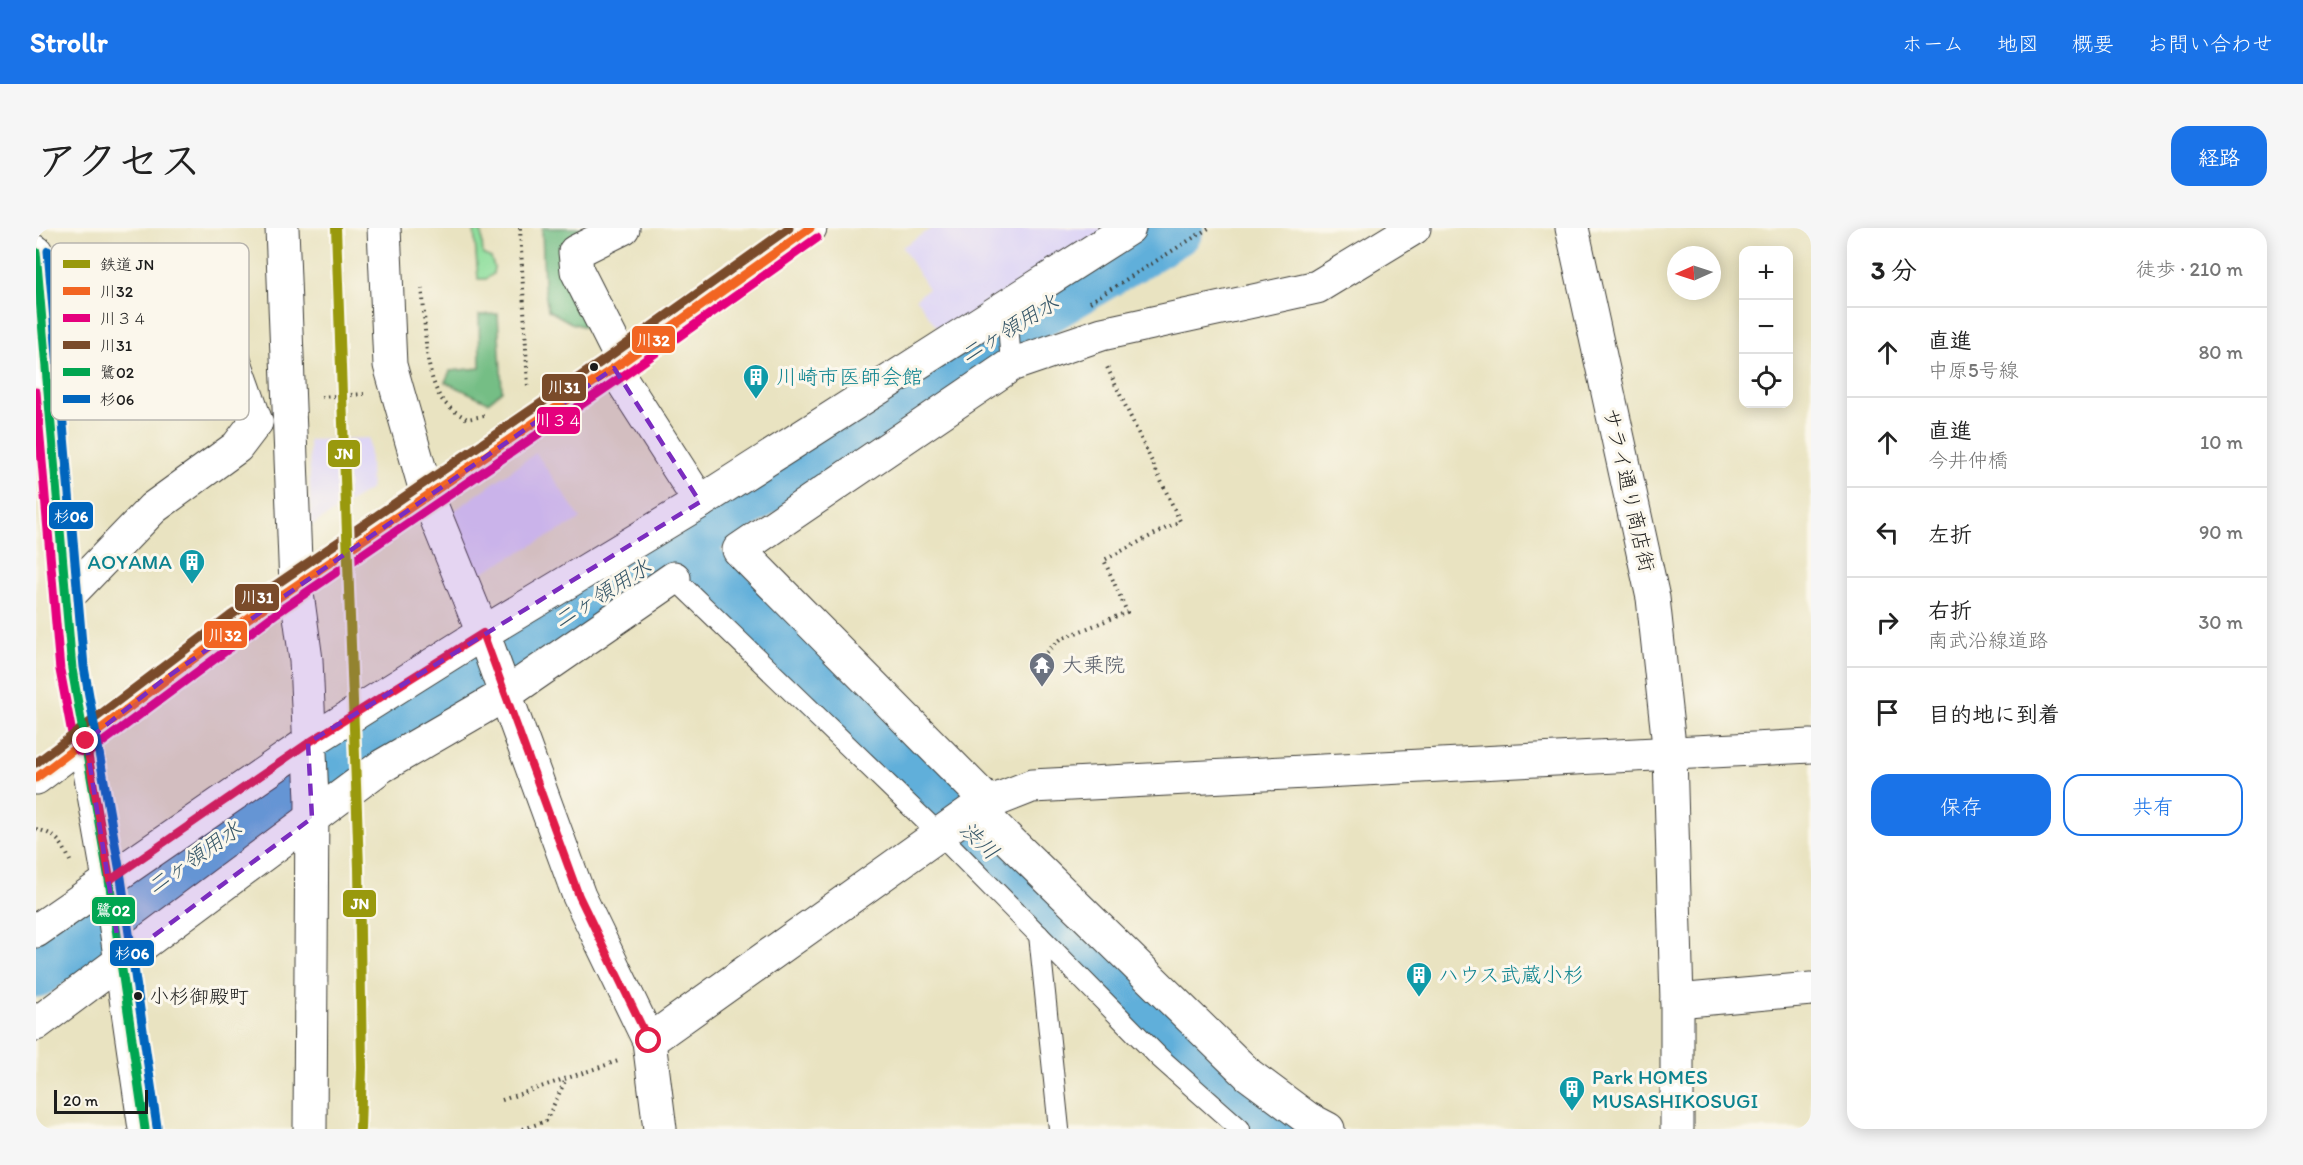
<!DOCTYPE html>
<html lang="ja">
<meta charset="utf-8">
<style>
:root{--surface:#fff;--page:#f6f6f6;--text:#222;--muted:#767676;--line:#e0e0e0;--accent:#1a73e8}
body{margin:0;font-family:Itim,"Klee One",sans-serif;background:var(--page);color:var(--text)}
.controls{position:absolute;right:18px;top:18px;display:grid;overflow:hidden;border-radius:12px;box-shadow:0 3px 15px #0003}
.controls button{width:54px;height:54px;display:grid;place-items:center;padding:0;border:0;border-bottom:2px solid var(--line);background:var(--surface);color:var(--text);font:30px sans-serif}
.compass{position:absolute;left:1631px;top:18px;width:54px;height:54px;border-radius:50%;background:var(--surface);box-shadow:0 3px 15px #0003;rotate:267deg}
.scale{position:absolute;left:18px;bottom:15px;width:94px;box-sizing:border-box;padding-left:6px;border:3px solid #1c1c1c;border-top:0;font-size:16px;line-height:21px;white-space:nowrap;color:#1c1c1c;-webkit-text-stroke:4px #fbf7ec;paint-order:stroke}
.stop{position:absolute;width:18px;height:18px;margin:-14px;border:4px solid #e11d48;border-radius:50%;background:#fff}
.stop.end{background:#e11d48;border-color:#fff;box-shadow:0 2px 6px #0008}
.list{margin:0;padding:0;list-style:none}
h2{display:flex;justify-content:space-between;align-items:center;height:78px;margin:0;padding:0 24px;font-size:26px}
h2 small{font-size:20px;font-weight:400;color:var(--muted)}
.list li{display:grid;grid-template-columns:39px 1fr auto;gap:18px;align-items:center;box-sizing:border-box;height:90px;padding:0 24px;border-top:2px solid var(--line)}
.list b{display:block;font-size:22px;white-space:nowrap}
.list p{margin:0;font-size:20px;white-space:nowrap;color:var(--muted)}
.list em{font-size:20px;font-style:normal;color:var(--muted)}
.actions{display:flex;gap:12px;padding:18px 24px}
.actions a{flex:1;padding:14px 0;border:2px solid var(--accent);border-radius:18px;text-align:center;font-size:21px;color:var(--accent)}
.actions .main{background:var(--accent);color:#fff}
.icon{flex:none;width:33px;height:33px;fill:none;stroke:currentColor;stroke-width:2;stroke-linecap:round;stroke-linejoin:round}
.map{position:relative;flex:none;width:1775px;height:901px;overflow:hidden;border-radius:18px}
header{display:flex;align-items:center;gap:36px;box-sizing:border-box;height:84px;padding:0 30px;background:var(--accent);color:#fff}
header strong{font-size:28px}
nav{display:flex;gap:33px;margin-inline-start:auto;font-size:21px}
.intro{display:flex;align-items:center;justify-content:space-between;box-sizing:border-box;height:144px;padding:0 36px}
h1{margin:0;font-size:42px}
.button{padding:15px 27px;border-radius:18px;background:var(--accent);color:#fff;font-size:21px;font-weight:700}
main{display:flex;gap:36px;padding:0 36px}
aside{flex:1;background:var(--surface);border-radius:18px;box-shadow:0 3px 15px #0003}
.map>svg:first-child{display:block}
</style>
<header>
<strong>Strollr</strong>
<nav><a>ホーム</a><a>地図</a><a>概要</a><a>お問い合わせ</a></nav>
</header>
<div class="intro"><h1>アクセス</h1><a class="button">経路</a></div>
<main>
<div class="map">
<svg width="1775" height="901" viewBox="0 0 1775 901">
<rect width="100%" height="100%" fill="#fbf7ec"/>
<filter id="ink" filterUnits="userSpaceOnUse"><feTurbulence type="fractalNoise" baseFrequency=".0167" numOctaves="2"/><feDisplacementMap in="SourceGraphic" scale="12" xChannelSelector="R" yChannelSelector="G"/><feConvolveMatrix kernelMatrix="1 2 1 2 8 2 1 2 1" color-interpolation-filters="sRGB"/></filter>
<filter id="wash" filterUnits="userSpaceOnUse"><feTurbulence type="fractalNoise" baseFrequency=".008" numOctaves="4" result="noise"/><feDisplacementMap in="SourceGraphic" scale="24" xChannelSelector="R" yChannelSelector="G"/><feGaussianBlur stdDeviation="1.35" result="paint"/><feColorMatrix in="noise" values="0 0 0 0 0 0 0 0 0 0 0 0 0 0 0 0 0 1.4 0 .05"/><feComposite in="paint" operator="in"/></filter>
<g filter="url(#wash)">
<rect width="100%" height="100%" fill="#e9e3c1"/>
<g fill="#ded5f5">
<polygon points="896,0 1075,0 907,108 880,70 892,61 866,19"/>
<polygon points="333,210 335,261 275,298 273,212"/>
<polygon points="500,225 545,291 441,347 418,283"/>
</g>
<polygon fill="#90df9e" stroke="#567e5d" stroke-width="1.5" points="438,0 445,0 447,26 455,30 458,39 457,46 450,51 442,51"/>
<g fill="#74be85" stroke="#486d50" stroke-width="1.5">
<polygon points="506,0 556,0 553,100 535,95 512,82 508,57"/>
<polygon points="462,86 466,163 452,174 409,154 414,143 444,140 443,87"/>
</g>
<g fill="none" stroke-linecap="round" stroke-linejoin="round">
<g stroke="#60afda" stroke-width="57">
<polyline points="640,318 1224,882 1252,901"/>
<polyline points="0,741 275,546 640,318 888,150 1139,0"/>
</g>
</g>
</g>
<g filter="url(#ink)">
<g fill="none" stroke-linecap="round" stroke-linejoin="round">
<g stroke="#3b3a35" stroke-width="22">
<g id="lane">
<polyline points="971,80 975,137"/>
<polyline points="638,350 902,605 1124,830 1204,901"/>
<polyline points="1003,707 1023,901"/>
</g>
</g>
<g stroke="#3b3a35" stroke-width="35">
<g id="street">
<polyline points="246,0 260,358 270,432 276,571 274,901"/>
<polyline points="1536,0 1617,370 1634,527 1641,773 1641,901"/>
<polyline points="9,126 179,112 194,120 220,194"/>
<polyline points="587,134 541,43 539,24 587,0"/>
<polyline points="578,140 664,274"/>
<polyline points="391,267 447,405 543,668 613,813 624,901"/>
<polyline points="30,370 117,280 201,219 220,194"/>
<polyline points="953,575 703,322 975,137 1066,106 1281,59 1378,0"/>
<polyline points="0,703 272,515 447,405 664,274 1093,0"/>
<polyline points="1641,773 1775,761"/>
<polyline points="0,796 346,538 470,466 638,350"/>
<polyline points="613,813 940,580 1213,847 1271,890 1292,901"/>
</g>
</g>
<g stroke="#3b3a35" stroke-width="35">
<g id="secondary">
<polyline points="348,0 354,137 391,267"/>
<polyline points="0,24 36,441 73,652 109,901"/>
<polyline points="940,580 996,558 1775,518"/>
</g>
</g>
<g stroke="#3b3a35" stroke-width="35">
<polyline id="highway" points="0,550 201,398 578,140 774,0"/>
</g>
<g stroke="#3b3a35" stroke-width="4" stroke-dasharray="1.5 4.5" stroke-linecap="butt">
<polyline points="484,0 492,160"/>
<path d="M386,60C390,94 387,137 403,167C409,178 421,185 431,191L448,188"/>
<polyline points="1054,74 1173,0"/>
<polyline points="285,169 328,166"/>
<polyline points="992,440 1025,411 1091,384 1068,332 1144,293 1071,139"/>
<path d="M0,601C20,606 26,614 34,633"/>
<polyline points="466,872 585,832"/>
<polyline points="487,901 510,893 530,851"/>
</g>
<use href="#lane" stroke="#fff" stroke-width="20"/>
<use href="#street" stroke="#fff" stroke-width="33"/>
<use href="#secondary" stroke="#fff" stroke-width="33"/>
<use href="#highway" stroke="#fff" stroke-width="33"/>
<g stroke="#fbf7ec" stroke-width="14">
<polyline id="bus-1" points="0,550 201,398 578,140 774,0"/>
</g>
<g stroke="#fbf7ec" stroke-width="14">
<polyline id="bus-2" points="0,164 24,442 38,516 43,523 52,525 242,384 587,148 781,10"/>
</g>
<g stroke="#fbf7ec" stroke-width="14">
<polyline id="bus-3" points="0,535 194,388 571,130 753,0"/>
</g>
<g stroke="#fbf7ec" stroke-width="14">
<polyline id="bus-4" points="0,24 36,441 73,652 109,901"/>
</g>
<g stroke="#fbf7ec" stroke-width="14">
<polyline id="bus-5" points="12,23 48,439 85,650 121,899"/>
</g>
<use href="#bus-1" stroke="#f26522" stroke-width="9"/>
<use href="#bus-2" stroke="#e5007d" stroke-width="9"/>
<use href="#bus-3" stroke="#7a4b2a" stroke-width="9"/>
<use href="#bus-4" stroke="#00a651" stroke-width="9"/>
<use href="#bus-5" stroke="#0065bd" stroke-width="9"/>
<g stroke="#fbf7ec" stroke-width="15">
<polyline id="rail-1" points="300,0 323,640 326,839 324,901"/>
</g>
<use href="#rail-1" stroke="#99990d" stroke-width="10"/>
</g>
</g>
<g fill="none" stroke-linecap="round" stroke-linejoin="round" filter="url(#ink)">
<polyline stroke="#e11d48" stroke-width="8" points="50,513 74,652 272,515 447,405 543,668 613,813"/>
</g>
<path fill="#7b2cbf" fill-opacity="0.2" stroke="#7b2cbf" stroke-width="4.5" stroke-dasharray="12 8" stroke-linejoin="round" d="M578,140L664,274L272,515L276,590L85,732L50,513L127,452Z"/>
<defs>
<g id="building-pin" transform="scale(1.35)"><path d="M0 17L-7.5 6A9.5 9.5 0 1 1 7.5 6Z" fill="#0f9aa8" stroke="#fbf7ec"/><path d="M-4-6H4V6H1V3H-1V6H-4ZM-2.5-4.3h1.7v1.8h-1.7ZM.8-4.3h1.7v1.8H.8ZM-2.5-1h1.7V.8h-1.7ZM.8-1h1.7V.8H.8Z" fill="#fff"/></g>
<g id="temple-pin" transform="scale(1.35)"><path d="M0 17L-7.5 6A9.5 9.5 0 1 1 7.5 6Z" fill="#6b7280" stroke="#fbf7ec"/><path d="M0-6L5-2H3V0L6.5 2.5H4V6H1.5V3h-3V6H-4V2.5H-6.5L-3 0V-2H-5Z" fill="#fff"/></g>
</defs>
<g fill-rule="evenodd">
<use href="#building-pin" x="720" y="149"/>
<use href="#building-pin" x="156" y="334"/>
<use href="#temple-pin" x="1006" y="437"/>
<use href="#building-pin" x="1383" y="747"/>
<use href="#building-pin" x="1536" y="861"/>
</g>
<g fill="#1c1c1c" stroke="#fbf7ec" stroke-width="2">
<circle cx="558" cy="139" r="5"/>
<circle cx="102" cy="768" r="5"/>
</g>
<g text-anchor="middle" stroke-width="6" stroke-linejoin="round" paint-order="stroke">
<g font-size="20" fill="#1c1c1c" stroke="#fbf7ec" text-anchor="start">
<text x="113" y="775">小杉御殿町</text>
</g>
<g font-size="21" fill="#0d838f" stroke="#fbf7ec" text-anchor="start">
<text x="740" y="156">川崎市医師会館</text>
<text x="136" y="341" text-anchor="end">AOYAMA</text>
<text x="1402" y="754">ハウス武蔵小杉</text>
<text x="1556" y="856">Park HOMES<tspan x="1556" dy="24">MUSASHIKOSUGI</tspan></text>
</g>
<g font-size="21" fill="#1c1c1c" stroke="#fbf7ec">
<text transform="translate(1593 262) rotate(77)" y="7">サライ通り商店街</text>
</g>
<g font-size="21" fill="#5b616d" stroke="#fbf7ec" text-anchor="start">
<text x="1026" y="444">大乗院</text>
</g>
<g font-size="22" font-style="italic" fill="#375768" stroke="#fbf7ec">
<text transform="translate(973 100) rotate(-31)" y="8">二ヶ領用水</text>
<text transform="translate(566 365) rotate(-32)" y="8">二ヶ領用水</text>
<text transform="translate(944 612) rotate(44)" y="8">渋川</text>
<text transform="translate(158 629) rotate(-35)" y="8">二ヶ領用水</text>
</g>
</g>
<rect x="15" y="15" width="198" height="177" rx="9" fill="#fbf7ec" stroke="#b8b5ae" stroke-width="1.5"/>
<rect x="27" y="32" width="27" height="8" fill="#99990d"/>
<rect x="27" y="59" width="27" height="8" fill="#f26522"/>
<rect x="27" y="86" width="27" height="8" fill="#e5007d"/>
<rect x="27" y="113" width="27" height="8" fill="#7a4b2a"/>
<rect x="27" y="140" width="27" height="8" fill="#00a651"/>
<rect x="27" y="167" width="27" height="8" fill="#0065bd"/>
<g font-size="16" fill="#1c1c1c">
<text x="64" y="42">鉄道 JN</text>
<text x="64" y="69">川32</text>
<text x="64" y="96">川３４</text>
<text x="64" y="123">川31</text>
<text x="64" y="150">鷺02</text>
<text x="64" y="177">杉06</text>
</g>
<g stroke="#fbf7ec" stroke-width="2">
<rect x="595" y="97" width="45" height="29" rx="6" fill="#f26522"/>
<rect x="505" y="145" width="46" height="29" rx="6" fill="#7a4b2a"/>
<rect x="500" y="178" width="45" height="29" rx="6" fill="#e5007d"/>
<rect x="291" y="211" width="34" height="29" rx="6" fill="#99990d"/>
<rect x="12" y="273" width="46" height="29" rx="6" fill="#0065bd"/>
<rect x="198" y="355" width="46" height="29" rx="6" fill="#7a4b2a"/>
<rect x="167" y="392" width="45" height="29" rx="6" fill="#f26522"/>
<rect x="306" y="661" width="35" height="29" rx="6" fill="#99990d"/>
<rect x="55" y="668" width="45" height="29" rx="6" fill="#00a651"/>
<rect x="73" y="711" width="46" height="28" rx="6" fill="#0065bd"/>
</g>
<g font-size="16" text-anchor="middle" font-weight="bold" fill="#fff">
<text x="617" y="118">川32</text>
<text x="528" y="165">川31</text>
<text x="523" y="198">川３４</text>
<text x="308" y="231">JN</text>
<text x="35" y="294">杉06</text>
<text x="221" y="375">川31</text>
<text x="189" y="413">川32</text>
<text x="324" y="681">JN</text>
<text x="77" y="688">鷺02</text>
<text x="96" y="731">杉06</text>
</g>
</svg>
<div class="controls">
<button>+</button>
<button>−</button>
<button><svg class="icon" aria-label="locate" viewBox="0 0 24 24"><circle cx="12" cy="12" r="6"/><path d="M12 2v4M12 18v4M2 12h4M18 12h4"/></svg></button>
</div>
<svg class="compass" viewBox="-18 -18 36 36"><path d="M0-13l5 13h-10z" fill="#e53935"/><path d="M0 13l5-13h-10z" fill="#767676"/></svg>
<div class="scale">20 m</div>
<div class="stop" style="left:613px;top:813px"></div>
<div class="stop end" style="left:50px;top:513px"></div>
</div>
<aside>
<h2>3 分<small>徒歩 · 210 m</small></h2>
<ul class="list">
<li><svg class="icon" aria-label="ahead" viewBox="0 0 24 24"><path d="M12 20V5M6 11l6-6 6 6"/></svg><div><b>直進</b><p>中原5号線</p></div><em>80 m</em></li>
<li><svg class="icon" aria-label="ahead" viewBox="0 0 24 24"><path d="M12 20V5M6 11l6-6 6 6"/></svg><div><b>直進</b><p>今井仲橋</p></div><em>10 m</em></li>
<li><svg class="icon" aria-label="left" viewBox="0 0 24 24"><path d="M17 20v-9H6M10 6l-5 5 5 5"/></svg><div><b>左折</b></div><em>90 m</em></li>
<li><svg class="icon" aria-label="right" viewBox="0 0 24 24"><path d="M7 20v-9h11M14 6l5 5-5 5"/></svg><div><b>右折</b><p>南武沿線道路</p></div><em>30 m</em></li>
<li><svg class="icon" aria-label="arrive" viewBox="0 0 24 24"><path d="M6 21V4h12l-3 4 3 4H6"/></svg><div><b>目的地に到着</b></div></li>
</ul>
<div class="actions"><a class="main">保存</a><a>共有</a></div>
</aside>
</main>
